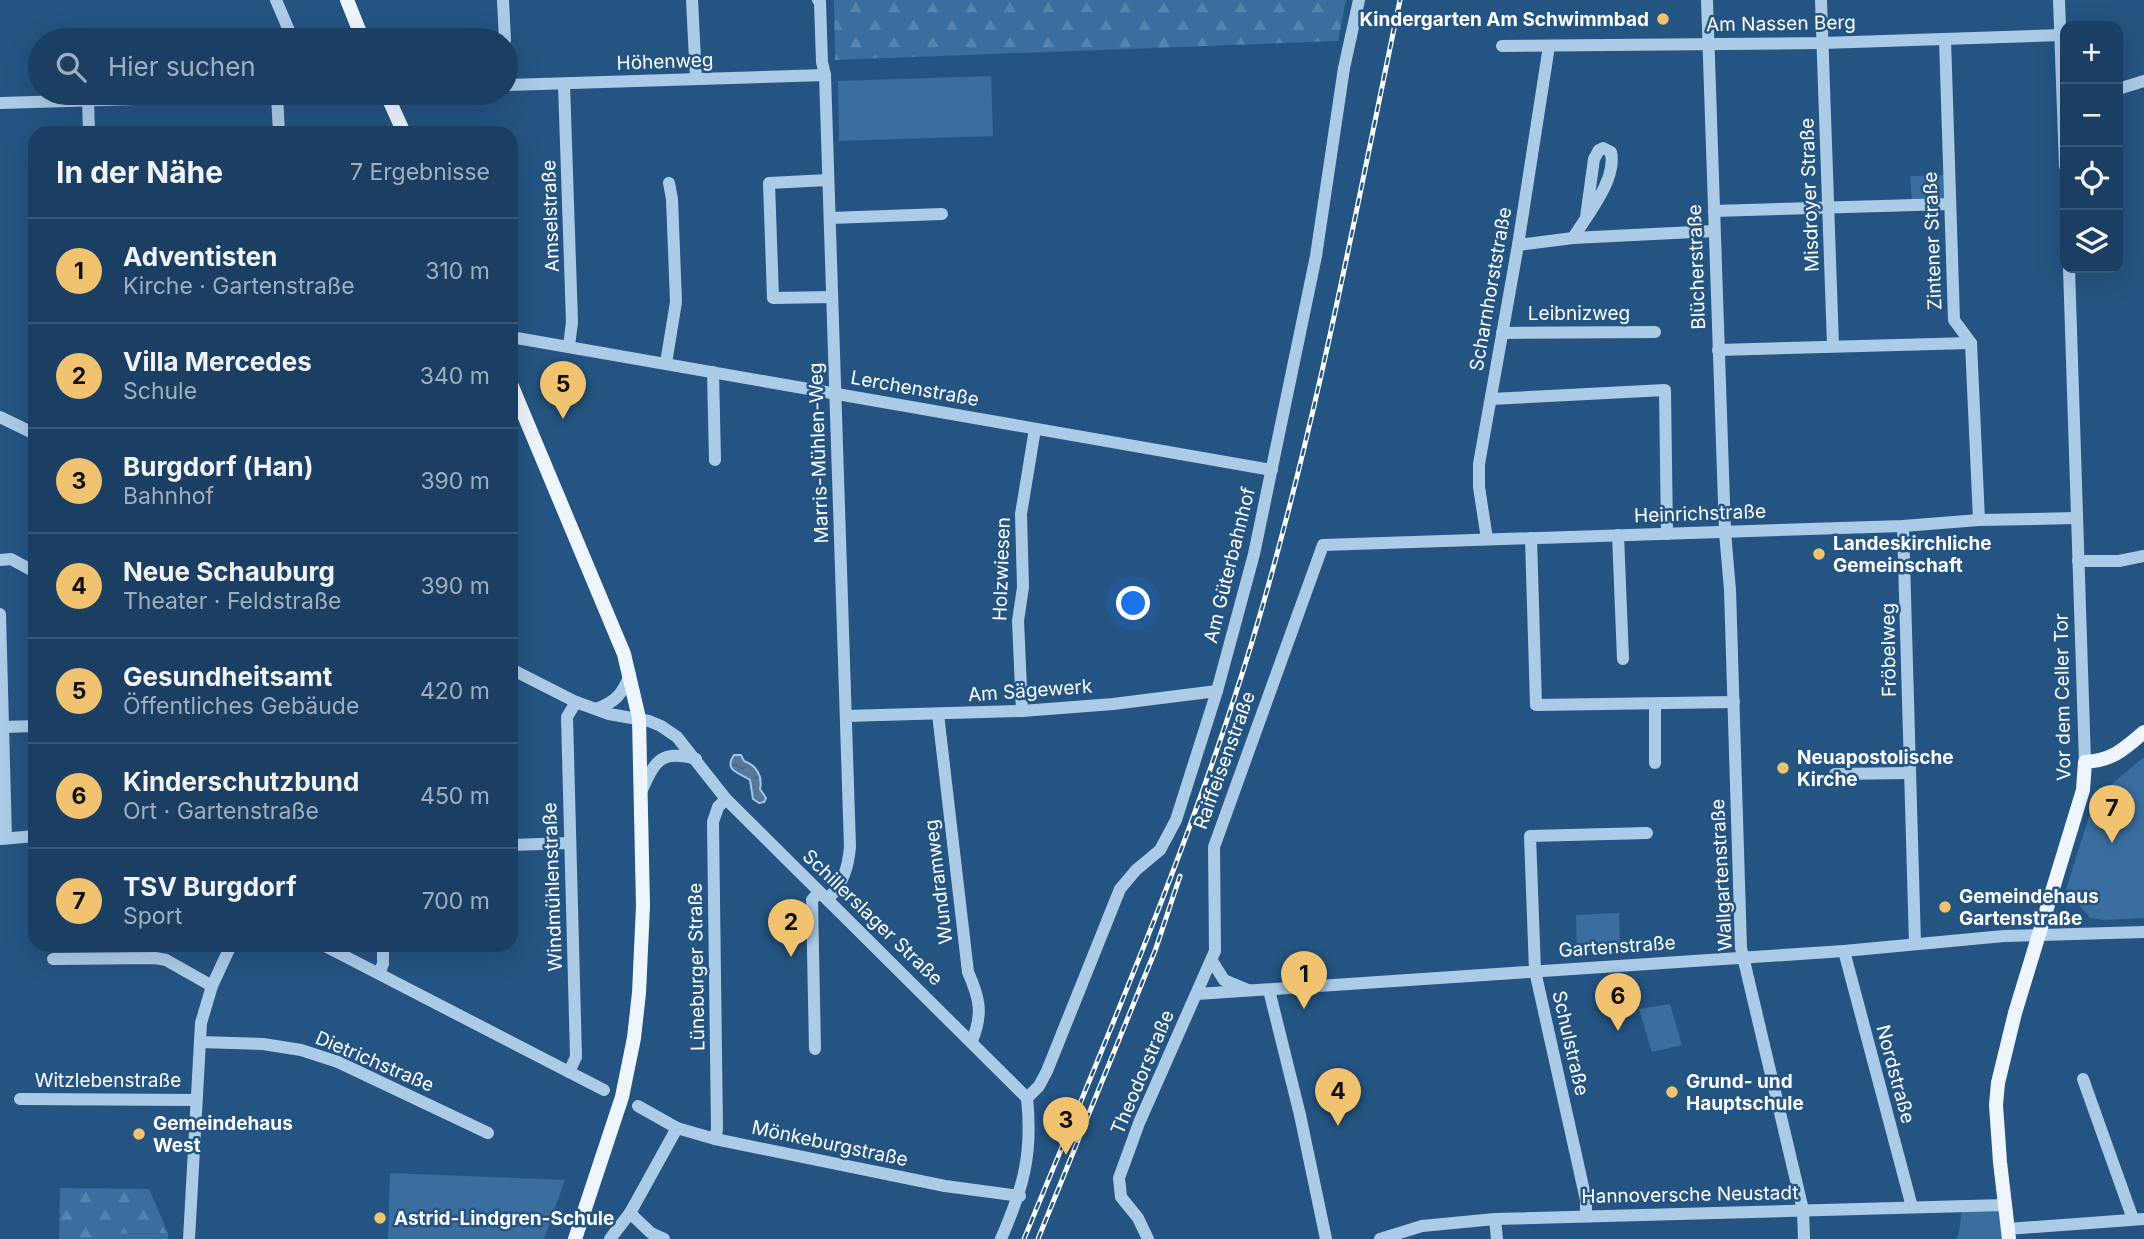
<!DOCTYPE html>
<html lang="de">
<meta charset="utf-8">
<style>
:root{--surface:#1b3f62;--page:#244668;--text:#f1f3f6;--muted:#a0afbe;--line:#395877;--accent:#f1c270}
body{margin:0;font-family:Inter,sans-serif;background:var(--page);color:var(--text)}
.controls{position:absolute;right:21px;top:21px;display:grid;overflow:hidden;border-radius:14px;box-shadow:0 7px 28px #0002}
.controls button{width:63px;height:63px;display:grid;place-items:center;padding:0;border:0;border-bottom:2px solid var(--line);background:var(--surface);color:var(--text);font:35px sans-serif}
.you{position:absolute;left:1134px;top:604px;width:24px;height:24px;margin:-18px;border:5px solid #fff;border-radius:50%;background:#1a73e8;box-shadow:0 0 0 10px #1a73e833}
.badge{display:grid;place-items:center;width:46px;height:46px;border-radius:50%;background:var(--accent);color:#111;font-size:23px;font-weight:700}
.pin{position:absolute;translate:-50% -58px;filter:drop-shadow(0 2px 4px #0008)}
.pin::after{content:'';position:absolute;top:37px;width:24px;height:21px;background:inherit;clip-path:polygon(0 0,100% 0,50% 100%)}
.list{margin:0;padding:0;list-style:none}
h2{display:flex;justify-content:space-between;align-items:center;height:91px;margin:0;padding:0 28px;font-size:30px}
h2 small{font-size:23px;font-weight:400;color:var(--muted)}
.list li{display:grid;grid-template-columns:46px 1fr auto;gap:21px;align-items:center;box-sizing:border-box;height:105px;padding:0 28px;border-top:2px solid var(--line)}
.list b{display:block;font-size:26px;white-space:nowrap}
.list p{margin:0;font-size:23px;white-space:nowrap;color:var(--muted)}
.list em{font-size:23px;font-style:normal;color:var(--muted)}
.icon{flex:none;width:38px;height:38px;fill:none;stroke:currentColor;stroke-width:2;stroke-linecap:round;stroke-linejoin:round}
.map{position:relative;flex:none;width:2144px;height:1239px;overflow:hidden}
.search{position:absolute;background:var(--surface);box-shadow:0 7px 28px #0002;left:28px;top:28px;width:490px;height:77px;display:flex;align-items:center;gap:18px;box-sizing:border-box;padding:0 24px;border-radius:38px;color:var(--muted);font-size:26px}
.panel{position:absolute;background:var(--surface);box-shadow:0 7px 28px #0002;left:28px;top:126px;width:490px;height:826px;border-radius:21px}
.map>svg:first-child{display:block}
</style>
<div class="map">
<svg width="2144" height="1239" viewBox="0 0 2144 1239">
<defs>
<pattern id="forest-firs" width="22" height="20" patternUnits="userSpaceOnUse" patternTransform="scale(1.75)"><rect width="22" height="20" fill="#396e9f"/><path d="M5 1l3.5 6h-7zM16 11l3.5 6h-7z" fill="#5784ad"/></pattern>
<pattern id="water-ripples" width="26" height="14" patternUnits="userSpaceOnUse" patternTransform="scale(1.75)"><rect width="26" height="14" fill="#577999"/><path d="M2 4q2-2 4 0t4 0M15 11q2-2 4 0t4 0" fill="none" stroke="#526272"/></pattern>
</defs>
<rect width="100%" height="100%" fill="#245482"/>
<g fill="#396e9f">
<polygon points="991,76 993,136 839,141 838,81"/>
<polygon points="1948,175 1949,203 1912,204 1910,176"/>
<polygon points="2144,757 2144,918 2105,920 2090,918 2066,889 2095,798"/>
<polygon points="1619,913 1620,949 1577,952 1576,915"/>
<polygon points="1670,1004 1682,1045 1652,1052 1639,1009"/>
<polygon points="390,1173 565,1180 544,1239 388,1239"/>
<polygon points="1962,1211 2000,1211 2004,1239 1955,1239 1958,1237"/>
<polygon points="168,1233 168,1239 106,1239 106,1234"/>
</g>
<g fill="url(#forest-firs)">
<polygon points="834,0 1346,0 1338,41 835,60"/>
<polygon points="60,1188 149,1189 168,1233 107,1234 106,1239 59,1239"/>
</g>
<path fill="url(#water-ripples)" stroke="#a0c7e8" stroke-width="2" d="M734,755H741L744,761C756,765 763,776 760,789L766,798L764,802L759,803L753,799L750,780C740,773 723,771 734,755Z"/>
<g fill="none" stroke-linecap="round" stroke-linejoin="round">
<g stroke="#accbe7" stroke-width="12">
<polyline points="276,0 293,40"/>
<polyline points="503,0 505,40"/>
<polyline points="692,0 696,79"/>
<path d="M818,0L820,2L822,62L825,75L850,847C848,869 843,883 828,899"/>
<polyline points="1707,0 1725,532 1730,590 1741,948 1803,1210 1804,1239"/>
<polyline points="1821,0 1833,346"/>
<polyline points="2059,0 2065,166"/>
<polyline points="1945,39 1954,320 1971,343 1979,520"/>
<polyline points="1502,46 1823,43 2061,35"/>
<polyline points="506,66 506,85"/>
<polyline points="564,84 572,322 569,346"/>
<polyline points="506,85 825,75"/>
<polyline points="2118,89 2144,81"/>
<polyline points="277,95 279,133"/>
<polyline points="88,100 89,133"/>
<polyline points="0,103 277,95 305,93"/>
<polyline points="828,180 769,183 773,298 832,297"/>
<polyline points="1714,211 1950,204"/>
<polyline points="830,218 942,214"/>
<path d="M1573,238C1587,215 1617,180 1611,152L1603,148L1599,150L1594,159L1586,217"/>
<polyline points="1518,245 1573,238 1714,231"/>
<polyline points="2069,268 2085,762"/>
<polyline points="1502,333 1655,332"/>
<polyline points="511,337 1272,470"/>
<polyline points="1718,350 1971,343"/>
<polyline points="666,363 676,302 672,199 669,183"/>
<polyline points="713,372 715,460"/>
<polyline points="1491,399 1665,390 1667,534"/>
<polyline points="0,417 35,434"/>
<polyline points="1903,526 1915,944"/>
<polyline points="1618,535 1623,659"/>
<polyline points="1531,538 1536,705 1734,702"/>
<polyline points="1487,539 1479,487 1479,464 1518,245 1549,46"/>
<polyline points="0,560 11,559 35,572"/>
<polyline points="2078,561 2119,561 2144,556"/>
<polyline points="0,614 6,838"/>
<polyline points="511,669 576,702 609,714 649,721 661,726 677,737 726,799 1027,1098"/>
<polyline points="1655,704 1655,763"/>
<path d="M596,709C616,702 622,694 630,675"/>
<polyline points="1022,711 1018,621 1023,587 1021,514 1035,429"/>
<path d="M938,714L968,972C980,999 983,1014 972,1041"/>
<polyline points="846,716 1022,711 1113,704 1217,691"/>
<polyline points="3,727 35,726"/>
<polyline points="1835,774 1910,773"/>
<path d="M642,790C655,761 661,749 696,759"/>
<polyline points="1,839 35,836"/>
<polyline points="511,845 569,843"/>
<polyline points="323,945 604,1090"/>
<polyline points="1844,951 1912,1207"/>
<polyline points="53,959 155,958 166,960 212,986"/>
<polyline points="1212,961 1224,980 1248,990"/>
<polyline points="379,973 383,964 383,945"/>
<polyline points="1269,990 1300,1115 1326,1239"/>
<polyline points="1197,994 1844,951 2004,936 2144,932"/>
<polyline points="200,1042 263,1044 301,1050 338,1062 488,1133"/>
<polyline points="815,1049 812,900 819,892"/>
<polyline points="569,1072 576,1057 567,717 576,702"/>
<polyline points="2083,1079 2133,1219"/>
<polyline points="1027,1098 1039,1086 1047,1071 1120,889 1136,870 1160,850 1176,820 1217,691 1254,554 1316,256 1344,68 1359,0"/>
<polyline points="20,1099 196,1100"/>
<polyline points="638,1106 677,1128 715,1139 945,1186 1020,1196"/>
<polyline points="715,1139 717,1129 713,822 718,807 726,799"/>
<polyline points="630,1213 651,1233 664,1239"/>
<polyline points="1586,1215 1586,1200 1535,971 1530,836 1647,833"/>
<polyline points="1495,1219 1497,1239"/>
<polyline points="2007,1229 2144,1219"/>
<polyline points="189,1239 201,1023 212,986 231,945"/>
<polyline points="610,1239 630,1213 677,1128"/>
<path d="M1001,1239C1023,1188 1033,1155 1027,1098"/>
<polyline points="1148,1239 1138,1218 1121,1197 1119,1178 1139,1123 1215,951 1214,847 1323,545 1903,526 1979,520 2077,518"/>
<polyline points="1380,1239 1422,1226 1495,1219 2004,1205"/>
</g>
<g stroke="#eef5fd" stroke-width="14">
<polyline points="347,0 363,40"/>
<polyline points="386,93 404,133"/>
<polyline points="511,384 624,654 639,718 643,906 639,993 634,1038 622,1097 575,1239"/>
<path d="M2009,1239L2000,1162L1996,1105L1998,1083L2015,1013L2083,790L2085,762C2113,760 2123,750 2144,732"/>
</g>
<g stroke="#fff" stroke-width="5">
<g id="rail">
<path d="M1024,1239C1105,1042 1190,846 1252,642C1315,432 1355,215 1400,0"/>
<polyline points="1038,1239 1155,951 1180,876"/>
</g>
</g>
<use href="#rail" stroke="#245482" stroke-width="2.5" stroke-dasharray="8" stroke-linecap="butt"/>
</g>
<g fill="#f1c270" stroke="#245482" stroke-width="2.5">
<circle cx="1663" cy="19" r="7"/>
<circle cx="1819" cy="554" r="7"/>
<circle cx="1783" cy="768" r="7"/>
<circle cx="1945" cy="907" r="7"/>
<circle cx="1672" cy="1092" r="7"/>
<circle cx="139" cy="1134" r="7"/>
<circle cx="380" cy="1218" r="7"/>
</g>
<g text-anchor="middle" stroke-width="5" stroke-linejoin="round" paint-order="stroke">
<g font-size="19" font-weight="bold" fill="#fff" stroke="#245482" text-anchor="start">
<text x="1649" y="26" text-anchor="end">Kindergarten Am Schwimmbad</text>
<text x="1833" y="550">Landeskirchliche<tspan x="1833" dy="22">Gemeinschaft</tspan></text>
<text x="1797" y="764">Neuapostolische<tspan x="1797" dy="22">Kirche</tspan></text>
<text x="1959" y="903">Gemeindehaus<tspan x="1959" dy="22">Gartenstraße</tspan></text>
<text x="1686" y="1088">Grund- und<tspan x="1686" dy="22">Hauptschule</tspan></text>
<text x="153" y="1130">Gemeindehaus<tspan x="153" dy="22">West</tspan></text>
<text x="394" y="1225">Astrid-Lindgren-Schule</text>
</g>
<g font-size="19" fill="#fff" stroke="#245482">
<text transform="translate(1781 23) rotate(-1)" y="7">Am Nassen Berg</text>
<text transform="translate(665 61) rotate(-2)" y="7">Höhenweg</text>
<text transform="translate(1809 195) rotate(-92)" y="7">Misdroyer Straße</text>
<text transform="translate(550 216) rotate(-92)" y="7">Amselstraße</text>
<text transform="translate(1932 241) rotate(-92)" y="7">Zintener Straße</text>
<text transform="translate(1696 267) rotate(-92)" y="7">Blücherstraße</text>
<text transform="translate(1490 289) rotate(-80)" y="7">Scharnhorststraße</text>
<text x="1579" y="320">Leibnizweg</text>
<text transform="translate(915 388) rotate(10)" y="7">Lerchenstraße</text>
<text transform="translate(818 453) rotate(-92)" y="7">Marris-Mühlen-Weg</text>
<text transform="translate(1700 513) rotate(-2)" y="7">Heinrichstraße</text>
<text transform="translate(1229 565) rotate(-76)" y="7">Am Güterbahnhof</text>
<text transform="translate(1001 569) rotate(-88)" y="7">Holzwiesen</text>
<text transform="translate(1888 650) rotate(-91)" y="7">Fröbelweg</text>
<text transform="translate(1030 690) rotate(-4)" y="7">Am Sägewerk</text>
<text transform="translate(2062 697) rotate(-91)" y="7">Vor dem Celler Tor</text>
<text transform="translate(1224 760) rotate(-70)" y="7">Raiffeisenstraße</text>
<text transform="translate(1721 875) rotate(-93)" y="7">Wallgartenstraße</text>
<text transform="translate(938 882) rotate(-97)" y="7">Wundramweg</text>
<text transform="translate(552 887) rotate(-92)" y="7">Windmühlenstraße</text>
<text transform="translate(873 917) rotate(44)" y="7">Schillerslager Straße</text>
<text transform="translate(1617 946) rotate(-4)" y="7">Gartenstraße</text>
<text transform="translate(696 967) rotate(-91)" y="7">Lüneburger Straße</text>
<text transform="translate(1571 1043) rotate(77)" y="7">Schulstraße</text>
<text transform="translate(375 1061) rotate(23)" y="7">Dietrichstraße</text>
<text transform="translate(1142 1072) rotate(-67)" y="7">Theodorstraße</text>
<text transform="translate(1896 1074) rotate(75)" y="7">Nordstraße</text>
<text x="108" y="1087">Witzlebenstraße</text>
<text transform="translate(830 1143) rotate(12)" y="7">Mönkeburgstraße</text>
<text transform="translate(1690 1194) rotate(-1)" y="7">Hannoversche Neustadt</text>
</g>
</g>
</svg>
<div class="controls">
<button>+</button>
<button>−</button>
<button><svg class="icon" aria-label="locate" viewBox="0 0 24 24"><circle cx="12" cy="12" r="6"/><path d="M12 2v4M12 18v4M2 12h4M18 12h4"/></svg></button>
<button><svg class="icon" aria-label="layers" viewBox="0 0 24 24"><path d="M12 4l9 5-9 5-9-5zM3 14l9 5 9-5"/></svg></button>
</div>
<div class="you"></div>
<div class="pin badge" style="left:1304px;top:1009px">1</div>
<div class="pin badge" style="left:791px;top:957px">2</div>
<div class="pin badge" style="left:1066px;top:1155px">3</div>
<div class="pin badge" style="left:1338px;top:1126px">4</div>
<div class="pin badge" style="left:563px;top:419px">5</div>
<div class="pin badge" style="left:1618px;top:1031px">6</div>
<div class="pin badge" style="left:2112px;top:843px">7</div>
<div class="search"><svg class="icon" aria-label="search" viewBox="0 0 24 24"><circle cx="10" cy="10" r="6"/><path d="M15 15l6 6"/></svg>Hier suchen</div>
<section class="panel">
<h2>In der Nähe<small>7 Ergebnisse</small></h2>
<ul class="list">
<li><span class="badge">1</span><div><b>Adventisten</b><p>Kirche · Gartenstraße</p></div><em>310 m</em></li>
<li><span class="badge">2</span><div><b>Villa Mercedes</b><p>Schule</p></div><em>340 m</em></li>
<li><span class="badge">3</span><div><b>Burgdorf (Han)</b><p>Bahnhof</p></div><em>390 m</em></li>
<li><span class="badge">4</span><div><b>Neue Schauburg</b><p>Theater · Feldstraße</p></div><em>390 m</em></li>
<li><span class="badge">5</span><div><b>Gesundheitsamt</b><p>Öffentliches Gebäude</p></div><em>420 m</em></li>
<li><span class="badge">6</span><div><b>Kinderschutzbund</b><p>Ort · Gartenstraße</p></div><em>450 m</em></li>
<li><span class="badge">7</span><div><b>TSV Burgdorf</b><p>Sport</p></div><em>700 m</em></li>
</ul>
</section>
</div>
